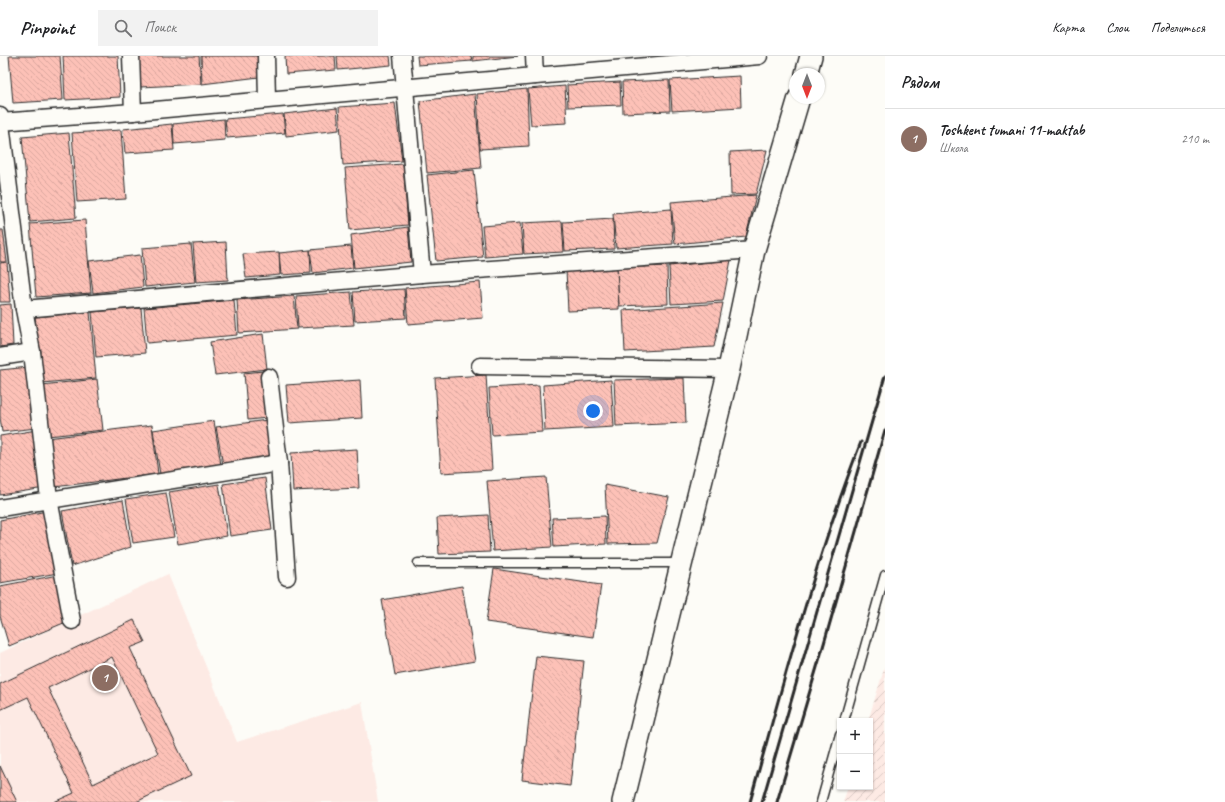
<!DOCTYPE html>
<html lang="ru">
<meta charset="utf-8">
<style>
:root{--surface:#fff;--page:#f2f2f2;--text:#202124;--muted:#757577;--line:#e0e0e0;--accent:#ea580c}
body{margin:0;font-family:Caveat,sans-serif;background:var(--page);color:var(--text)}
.controls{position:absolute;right:12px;bottom:12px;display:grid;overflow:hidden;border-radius:0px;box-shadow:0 1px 3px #0004}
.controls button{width:36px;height:36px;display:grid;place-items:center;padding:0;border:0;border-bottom:1px solid var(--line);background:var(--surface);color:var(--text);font:20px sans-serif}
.compass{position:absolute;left:789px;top:12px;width:36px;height:36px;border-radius:50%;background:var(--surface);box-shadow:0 1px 3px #0004;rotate:180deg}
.you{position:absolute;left:593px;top:355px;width:14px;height:14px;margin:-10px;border:3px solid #fff;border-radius:50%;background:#1a73e8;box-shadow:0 0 0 6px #1a73e833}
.badge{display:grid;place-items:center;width:26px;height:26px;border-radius:50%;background:var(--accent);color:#fff;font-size:13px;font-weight:700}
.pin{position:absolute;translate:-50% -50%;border:2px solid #fff;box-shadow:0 1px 4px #0006}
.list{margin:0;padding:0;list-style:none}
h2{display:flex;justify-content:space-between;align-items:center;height:52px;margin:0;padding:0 16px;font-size:17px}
h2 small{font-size:13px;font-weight:400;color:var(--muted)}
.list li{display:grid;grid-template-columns:26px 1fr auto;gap:12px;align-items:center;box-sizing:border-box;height:60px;padding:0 16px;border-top:1px solid var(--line)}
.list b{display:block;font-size:15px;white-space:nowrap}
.list p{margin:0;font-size:13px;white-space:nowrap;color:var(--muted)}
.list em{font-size:13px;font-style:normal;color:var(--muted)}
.icon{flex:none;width:22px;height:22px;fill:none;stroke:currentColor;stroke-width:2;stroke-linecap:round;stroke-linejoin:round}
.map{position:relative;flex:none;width:885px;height:746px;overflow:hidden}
header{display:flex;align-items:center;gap:24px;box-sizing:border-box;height:56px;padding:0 20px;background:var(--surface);border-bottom:1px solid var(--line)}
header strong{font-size:19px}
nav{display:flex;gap:22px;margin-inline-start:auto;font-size:14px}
.search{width:280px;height:36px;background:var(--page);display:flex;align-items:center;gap:10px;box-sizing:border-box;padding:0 14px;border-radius:0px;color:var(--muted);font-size:15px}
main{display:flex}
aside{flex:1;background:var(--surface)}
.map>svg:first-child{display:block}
</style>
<header>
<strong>Pinpoint</strong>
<div class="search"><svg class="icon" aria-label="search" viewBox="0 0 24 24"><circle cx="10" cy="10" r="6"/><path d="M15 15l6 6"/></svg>Поиск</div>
<nav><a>Карта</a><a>Слои</a><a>Поделиться</a></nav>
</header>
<main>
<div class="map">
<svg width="885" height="746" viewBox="0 0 885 746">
<defs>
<pattern id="industrial-furrows" width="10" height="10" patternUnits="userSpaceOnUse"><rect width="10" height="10" fill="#fdeae4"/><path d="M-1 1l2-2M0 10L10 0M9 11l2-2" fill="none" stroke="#d9c9c4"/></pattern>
<pattern id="building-back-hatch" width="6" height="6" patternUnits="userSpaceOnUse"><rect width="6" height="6" fill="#fdc1b7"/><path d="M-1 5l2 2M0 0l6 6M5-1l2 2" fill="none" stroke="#d9a69e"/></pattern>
</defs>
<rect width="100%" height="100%" fill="#fdfcf7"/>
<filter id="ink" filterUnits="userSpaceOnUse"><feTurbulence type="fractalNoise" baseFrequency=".025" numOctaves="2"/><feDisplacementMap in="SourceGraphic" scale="8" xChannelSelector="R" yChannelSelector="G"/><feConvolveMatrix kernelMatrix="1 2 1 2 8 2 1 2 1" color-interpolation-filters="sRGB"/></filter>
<g filter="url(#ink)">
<polygon fill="#fdeae4" points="168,518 237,686 362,646 378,746 0,746 0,597"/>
<polygon fill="url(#industrial-furrows)" points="885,610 885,746 843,746 848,731 870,731 870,665 868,665"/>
<g fill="url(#building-back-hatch)" stroke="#2b2b2b" fill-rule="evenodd">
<polygon points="9,0 60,0 63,44 13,47"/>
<polygon points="63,0 118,0 120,41 65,44"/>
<polygon points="139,0 199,0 201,28 140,31"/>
<polygon points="201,0 259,0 259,21 202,28"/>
<polygon points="285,0 335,0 336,14 286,18"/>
<polygon points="337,0 390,0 391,9 338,14"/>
<polygon points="417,0 471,0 472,5 418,9"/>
<polygon points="473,0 518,0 473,5"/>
<polygon points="740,20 741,51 672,55 670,24"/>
<polygon points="669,24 670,55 623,57 622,26"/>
<polygon points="620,26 621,49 568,51 567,29"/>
<polygon points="565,30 567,67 531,69 528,33"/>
<polygon points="527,33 529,90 480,93 477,38"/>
<polygon points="475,38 481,112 427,117 420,45"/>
<polygon points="395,47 402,105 343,109 339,51"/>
<polygon points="337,52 339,74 286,80 284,58"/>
<polygon points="283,58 285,77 227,82 225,63"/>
<polygon points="224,63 225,84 174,88 173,68"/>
<polygon points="172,68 174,94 125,97 123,73"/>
<polygon points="121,74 126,143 77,146 72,77"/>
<polygon points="69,77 76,162 30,166 22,81"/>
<polygon points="767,94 756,138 731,139 730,96"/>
<polygon points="403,108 408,169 350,174 345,112"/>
<polygon points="474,114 483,201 436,205 427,119"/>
<polygon points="756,139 746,181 675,188 671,146"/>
<polygon points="671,153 673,188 616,192 613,158"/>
<polygon points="613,163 614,193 565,195 563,166"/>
<polygon points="85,164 91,237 36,241 30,168"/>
<polygon points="562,165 564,196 524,198 522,167"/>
<polygon points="520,167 523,198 485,201 482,170"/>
<polygon points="408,171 411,206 354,212 351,179"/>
<polygon points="0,174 3,174 7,206 0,206"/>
<polygon points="226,186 228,224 196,226 193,188"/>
<polygon points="191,188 195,226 145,231 142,192"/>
<polygon points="351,190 353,212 313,217 310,194"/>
<polygon points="310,194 311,217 281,219 279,197"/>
<polygon points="279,196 280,219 246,222 243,198"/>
<polygon points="140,199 143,231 93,237 89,205"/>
<polygon points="731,204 723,245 671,248 669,210"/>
<polygon points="7,206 10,246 0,246 0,207"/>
<polygon points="667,210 668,248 619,250 617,212"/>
<polygon points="617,212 619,253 568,255 566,214"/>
<polygon points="480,226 483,262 408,268 405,232"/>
<polygon points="404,233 406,262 355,265 353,236"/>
<polygon points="351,236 354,269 298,272 296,240"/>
<polygon points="294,240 297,273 239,277 237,244"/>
<polygon points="234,244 237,279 147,287 144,252"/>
<polygon points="723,247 714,291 625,296 623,254"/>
<polygon points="11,248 13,289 0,291 0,249"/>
<polygon points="141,252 145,297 96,301 92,256"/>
<polygon points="90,256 96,322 42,327 35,261"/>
<polygon points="263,278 267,313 215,319 210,286"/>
<polygon points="29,311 36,372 2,376 0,361 0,314"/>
<polygon points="263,315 267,362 248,364 244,317"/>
<polygon points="486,319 492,414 441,417 435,322"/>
<polygon points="684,322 686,367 616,370 614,324"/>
<polygon points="97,323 103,374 48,380 42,329"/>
<polygon points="360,324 362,362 289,367 286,329"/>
<polygon points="611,324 614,371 545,375 543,329"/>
<polygon points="539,329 542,376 492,379 489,332"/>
<polygon points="267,364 272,400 223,409 216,371"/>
<polygon points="214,365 221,409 160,418 153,374"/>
<polygon points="152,369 158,418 54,431 48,382"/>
<polygon points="37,374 45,432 0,439 0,380"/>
<polygon points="357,393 359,432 293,435 291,397"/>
<polygon points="546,421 552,491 493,495 487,425"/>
<polygon points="265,422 272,474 230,480 223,428"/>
<polygon points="219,428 227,480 178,488 169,436"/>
<polygon points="605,429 669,441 657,487 608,488"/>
<polygon points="166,437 174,481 133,487 126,443"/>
<polygon points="123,444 131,491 72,510 62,455"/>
<polygon points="47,455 58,517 0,527 0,464"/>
<polygon points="488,459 490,496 439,498 437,462"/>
<polygon points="605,460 606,488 554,491 552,462"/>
<polygon points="494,513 601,529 593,581 486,566"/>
<polygon points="58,519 66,566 9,590 0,560 0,530"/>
<polygon points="462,530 475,605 395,619 382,544"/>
<path d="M134,564L145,586L130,592L191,720L136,746H54L74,737L28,641L0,654V628ZM112,601L158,697L93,728L48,632Z"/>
<polygon points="536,600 584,605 570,730 522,724"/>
<polygon points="0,710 17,746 0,746"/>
</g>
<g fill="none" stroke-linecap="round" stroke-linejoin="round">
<g stroke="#2b2b2b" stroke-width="11">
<g id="service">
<polyline points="418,507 680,507"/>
<polyline points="844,665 885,519"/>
<polyline points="821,746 840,678"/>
</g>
</g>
<g stroke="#2b2b2b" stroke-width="19">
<g id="minor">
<polyline points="131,0 133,56"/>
<polyline points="266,0 267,43"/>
<polyline points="402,0 422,218"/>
<polyline points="534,0 535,20"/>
<polyline points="0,60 24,253 32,296 49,443 72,565"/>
<polyline points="0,66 133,56 759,0"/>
<polyline points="24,253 422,218 754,194"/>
<polyline points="0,301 32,296"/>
<polyline points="480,310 729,313"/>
<polyline points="269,321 279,407 287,521"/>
<polyline points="0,452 279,407"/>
</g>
</g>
<g stroke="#2b2b2b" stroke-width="24">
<g id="tertiary">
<polyline points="806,18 811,0"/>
<polyline points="623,746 729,313 754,194 799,42"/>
</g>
</g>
<use href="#service" stroke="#fdfcf7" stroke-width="8"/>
<use href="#minor" stroke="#fdfcf7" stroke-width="16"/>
<use href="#tertiary" stroke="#fdfcf7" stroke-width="21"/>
<g stroke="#2b2b2b" stroke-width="3">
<path d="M750,746C784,625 815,503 861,386"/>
<polyline points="762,746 885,320"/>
<polyline points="777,746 823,591 885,374"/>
</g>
</g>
</g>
</svg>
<div class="controls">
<button>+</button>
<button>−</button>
</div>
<svg class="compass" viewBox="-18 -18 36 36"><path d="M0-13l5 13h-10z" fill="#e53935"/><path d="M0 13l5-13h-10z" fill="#757577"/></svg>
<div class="you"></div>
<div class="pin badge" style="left:105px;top:622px;background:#8d6e63">1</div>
</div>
<aside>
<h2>Рядом<small></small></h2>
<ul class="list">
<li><span class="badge" style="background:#8d6e63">1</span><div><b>Toshkent tumani 11-maktab</b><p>Школа</p></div><em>210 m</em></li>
</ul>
</aside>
</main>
